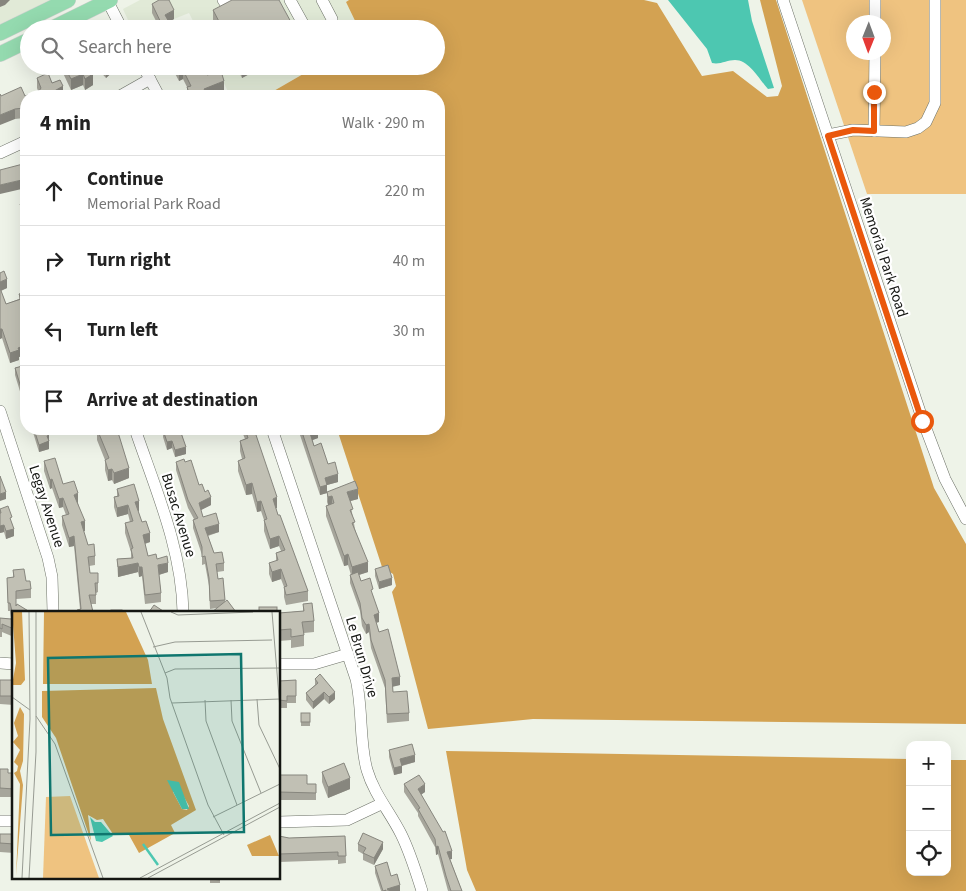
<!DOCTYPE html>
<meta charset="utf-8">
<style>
:root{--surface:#fff;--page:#f6f6f6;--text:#222;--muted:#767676;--line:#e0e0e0}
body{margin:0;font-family:"Source Sans 3",sans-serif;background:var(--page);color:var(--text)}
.controls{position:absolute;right:15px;bottom:15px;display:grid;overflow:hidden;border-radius:10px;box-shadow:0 5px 20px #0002}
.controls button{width:45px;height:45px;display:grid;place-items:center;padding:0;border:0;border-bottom:1px solid var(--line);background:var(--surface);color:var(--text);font:25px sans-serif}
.compass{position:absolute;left:846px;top:15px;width:45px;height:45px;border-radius:50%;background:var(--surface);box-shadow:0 5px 20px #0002;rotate:181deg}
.stop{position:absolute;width:15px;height:15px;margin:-11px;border:4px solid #ea580c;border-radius:50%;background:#fff}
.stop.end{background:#ea580c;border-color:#fff;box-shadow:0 1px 5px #0008}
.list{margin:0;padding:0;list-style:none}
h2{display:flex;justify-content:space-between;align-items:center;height:65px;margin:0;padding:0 20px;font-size:21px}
h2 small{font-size:16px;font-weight:400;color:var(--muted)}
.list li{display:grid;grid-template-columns:32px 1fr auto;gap:15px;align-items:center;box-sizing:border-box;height:70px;padding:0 20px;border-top:1px solid var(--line)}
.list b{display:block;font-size:19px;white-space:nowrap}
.list p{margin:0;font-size:16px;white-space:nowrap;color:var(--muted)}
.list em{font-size:16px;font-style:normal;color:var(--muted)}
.icon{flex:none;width:28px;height:28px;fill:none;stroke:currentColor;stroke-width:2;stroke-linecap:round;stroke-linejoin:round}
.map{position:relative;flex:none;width:966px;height:891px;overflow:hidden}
.search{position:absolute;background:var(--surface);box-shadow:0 5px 20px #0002;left:20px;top:20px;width:425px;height:55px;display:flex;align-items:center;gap:12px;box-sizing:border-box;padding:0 18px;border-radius:28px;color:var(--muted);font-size:19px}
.panel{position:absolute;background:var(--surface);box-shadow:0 5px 20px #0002;left:20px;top:90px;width:425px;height:345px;border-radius:20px}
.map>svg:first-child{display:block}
</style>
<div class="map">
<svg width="966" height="891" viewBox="0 0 966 891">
<rect width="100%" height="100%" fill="#eef3e8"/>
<g fill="#e1ead7">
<polygon points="0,0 51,0 0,24"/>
<polygon points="140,0 349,0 346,2 359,29 197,29 189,13 149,29 132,29 123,9"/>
<polygon points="216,66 317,66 265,96 230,96"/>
</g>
<path fill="#efc380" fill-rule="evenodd" d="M802,0H966V194H867ZM854,22H884V52H854Z"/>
<g fill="#d3a252">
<polygon points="349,0 644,0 657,3 702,76 733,71 767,97 778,96 782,86 760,0 776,0 934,488 966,544 966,724 533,719 428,729 392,592 396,586 393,574 382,567 337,429 439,429 439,96 265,96 317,66 436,66 436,29 359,29 346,2"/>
<polygon points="446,751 910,759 910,872 947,872 947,760 966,760 966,891 476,891 467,870"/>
</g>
<path fill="#4dc7b1" d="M668,0H748L752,21L774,88L768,89C759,79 749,60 735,60C727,60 720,65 712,63L707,49Z"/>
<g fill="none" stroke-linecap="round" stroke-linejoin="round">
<g stroke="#6c7167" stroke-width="12">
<g id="minor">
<polyline points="107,0 122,29"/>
<polyline points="223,0 225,3 230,0"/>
<polyline points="290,0 306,29"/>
<polyline points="322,0 332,19 331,29"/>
<polyline points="783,0 923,421 945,479 966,519"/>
<polyline points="875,22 875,0"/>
<polyline points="143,66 159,96"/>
<polyline points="120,96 150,79"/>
<polyline points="874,131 875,52"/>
<polyline points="828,135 853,130 906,132 918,128 926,122 935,103 935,0"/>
<polyline points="0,153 26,141"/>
<polyline points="0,411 48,558 52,577 53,612"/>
<path d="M135,429C155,488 182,549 183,612"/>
<path d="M272,429L356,679C363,709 359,742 367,770C374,794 390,812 401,834C410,852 416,872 422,891"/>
<polyline points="0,663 14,664"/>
<polyline points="279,664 314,664 348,654"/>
<polyline points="0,821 14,821"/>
<polyline points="279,822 347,820 381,804"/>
</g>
</g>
<g stroke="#d0d0d0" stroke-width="16">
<g id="major">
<polyline points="51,29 110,0"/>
<polyline points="0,33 68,0"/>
<polyline points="0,54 29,40"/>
</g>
</g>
<use href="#minor" stroke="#fff" stroke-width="11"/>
<use href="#major" stroke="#94daaf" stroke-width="15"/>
</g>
<g fill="#a6a59b">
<polygon points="152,4 174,19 169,22 173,29 160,29 152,13"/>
<polygon points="213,10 292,29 215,29 213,25"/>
<polygon points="63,66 89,66 93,85 85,90 83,85 71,90 63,73"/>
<polygon points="95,66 118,66 118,67 106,78"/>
<polygon points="171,66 202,66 207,75 224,90 208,96 187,96 187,87 183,79 179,81"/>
<polygon points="236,66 253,66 253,72 242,78"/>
<polygon points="37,78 52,83 63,96 26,96 26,116 24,118 15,119 1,96 25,96 38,91 37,88"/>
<polygon points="26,201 26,228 20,212 20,204"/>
<polygon points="0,273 7,288 1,291 6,304 19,299 19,294 26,292 23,333 26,341 26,354 19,357 19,360 10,363 2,338 0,339"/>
<polygon points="26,365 26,411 15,375 15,368"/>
<polygon points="32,429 42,429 43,430 49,435 49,449 39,452"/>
<polygon points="97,429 129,478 114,484 112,480 108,481 105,470 105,460 97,440"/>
<polygon points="163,429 182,429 182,435 186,454 175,457 172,448 167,450 163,437"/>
<polygon points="241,429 254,429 277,508 276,508 278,515 308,591 308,601 286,605 284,597 284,587 281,579 272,582 269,574 269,563 276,561 276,553 281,551 279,546 270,549 264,531 264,520 261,511 257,512 252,494 246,495 238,471 238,461 242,459 240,451 240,441 245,439"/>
<polygon points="298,429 317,429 318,438 312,440 314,446 328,464 338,482 327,485 327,492 358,499 350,501 355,529 368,572 359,575 361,581 373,596 379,622 376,623 400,685 393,686 393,692 409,713 409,721 387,723 385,688 371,648 369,632 366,634 362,626 360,611 350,583 350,575 351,575 348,565 344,566 326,516 326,506 328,505 327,502 327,493 320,495"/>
<polygon points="44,461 78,503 85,531 83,531 88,545 95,556 95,565 89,566 90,573 98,573 98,592 96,593 96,604 91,604 93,612 77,612 77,610 80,609 74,546 69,547 62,525 62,516 66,515 63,507 59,508 52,488 50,489 44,471"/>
<polygon points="176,462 185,462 199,485 205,492 211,505 201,510 203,517 219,532 208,536 214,553 224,563 224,571 217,572 218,579 223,578 225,602 217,608 210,609 209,586 205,564 202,565 202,555 193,528 193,520 194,519 188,508 176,470"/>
<polygon points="117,489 139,511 138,511 142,522 150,542 145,544 148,556 157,559 168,572 159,575 161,593 161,602 145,604 142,576 139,577 138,572 118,577 117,559 131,558 131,552 125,533 125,523 130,522 128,514 117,517 114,507 114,497 117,496"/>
<polygon points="0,509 12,523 14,536 6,539 4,532 0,533"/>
<polygon points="375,569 392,585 379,589 375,576"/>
<polygon points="13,570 26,581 31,589 31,598 16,599 14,612 14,637 2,632 2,637 0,637 0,618 11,619 11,618 10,611 8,611 7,578 13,577"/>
<polygon points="303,604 314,621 314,632 304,633 304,646 291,648 291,640 279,641 279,613 303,611"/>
<polygon points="315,679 335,699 329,704 324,699 313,709 306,700 306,693 315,685"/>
<polygon points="0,680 14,680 14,705 0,704"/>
<polygon points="296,680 296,703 287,703 287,708 279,708 279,681"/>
<rect x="301" y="713" width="9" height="13"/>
<polygon points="389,750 415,762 402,766 402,773 394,775 389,757"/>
<polygon points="0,769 8,773 14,773 14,797 0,797"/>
<polygon points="322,772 350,789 328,798 322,782"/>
<polygon points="279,775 307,784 316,784 316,800 279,800"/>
<polygon points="404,784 425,792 421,794 452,859 450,859 462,891 448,891 438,854 436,855 435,847 418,816 418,813 404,792"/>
<polygon points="0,834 14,834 14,853 0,852"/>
<polygon points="279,836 289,838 345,836 346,863 338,864 338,860 279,862"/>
<polygon points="358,844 383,849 374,865 363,860 363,854 358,851"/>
<polygon points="375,866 391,876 400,891 381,891 375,873"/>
<rect x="210" y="877" width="10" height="6"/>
</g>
<g fill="#87867e">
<polygon points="0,0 10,0 5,5 0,7"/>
<polygon points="174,10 174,19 165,24 165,15"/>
<polygon points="292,24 292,29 284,29"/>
<polygon points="111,66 118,66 118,67 106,78 106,71"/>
<polygon points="242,66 253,66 253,72 242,78"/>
<polygon points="183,70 183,79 179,81 179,72"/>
<polygon points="83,74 83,85 71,90 71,79"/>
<polygon points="93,74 93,85 85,90 85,79"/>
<polygon points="224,81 224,90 207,96 204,89"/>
<polygon points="63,86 63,96 44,96"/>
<polygon points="26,107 26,116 24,118 24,108"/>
<polygon points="15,109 15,119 0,125 0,115"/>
<polygon points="26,179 26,188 0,194 0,185"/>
<polygon points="7,279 7,288 0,291 0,282"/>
<polygon points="26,323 26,332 21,334 21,325"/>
<polygon points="0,329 2,329 2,338 0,339"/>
<polygon points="26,345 26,354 19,357 19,360 10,363 10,353 18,348"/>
<polygon points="226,429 234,429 226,431"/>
<polygon points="318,430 318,438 310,441 310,433"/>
<polygon points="49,435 49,449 39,452 39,445 47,436"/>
<polygon points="172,441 172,448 167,450 167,442"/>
<polygon points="186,447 186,454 175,457 175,450"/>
<polygon points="129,468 129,478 114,484 114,473"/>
<polygon points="112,469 112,480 108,481 108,470"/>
<polygon points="338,474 338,482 327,485 327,493 320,495 320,487 325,478"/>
<polygon points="52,479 52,488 50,489 50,480"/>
<polygon points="252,483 252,494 246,495 246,485"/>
<polygon points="358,489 358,499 347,502 347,492"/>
<polygon points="6,492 6,499 0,501 0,494"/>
<polygon points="78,493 78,503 74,504 74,495"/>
<polygon points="332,496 332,506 328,507 328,497"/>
<polygon points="211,497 211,505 199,511 199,503"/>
<polygon points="277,497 277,508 273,509 273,499"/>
<polygon points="63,498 63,507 59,508 59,499"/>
<polygon points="139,501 139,511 135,512 135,502"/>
<polygon points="261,501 261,511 257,512 257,502"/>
<polygon points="128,505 128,514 117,517 117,508"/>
<polygon points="85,521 85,531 81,532 81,522"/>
<polygon points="219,524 219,532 205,536 205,528"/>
<polygon points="4,525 4,532 0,533 0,526"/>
<polygon points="14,529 14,536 6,539 6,531"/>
<polygon points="150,533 150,542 143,544 143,535"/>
<polygon points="74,536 74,546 69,547 69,538"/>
<polygon points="279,536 279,546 270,549 270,539"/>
<polygon points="348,554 348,565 344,566 344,556"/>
<polygon points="368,562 368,572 352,577 352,567"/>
<polygon points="138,563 138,572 118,577 118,567"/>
<polygon points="168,563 168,572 158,575 158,565"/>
<polygon points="139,567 142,567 142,576 139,577"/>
<polygon points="281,569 281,579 272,582 272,572"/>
<polygon points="392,578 392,585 379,589 379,582"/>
<polygon points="379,613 379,622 374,623 374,615"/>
<polygon points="369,624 369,632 366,634 366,625"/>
<polygon points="400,677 400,685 392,687 392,678"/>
<polygon points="324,692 324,699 313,709 313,702"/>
<polygon points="335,692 335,699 329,704 329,697"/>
<polygon points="415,755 415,762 400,766 400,759"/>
<polygon points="402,766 402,773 394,775 394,768"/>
<polygon points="350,778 350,789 328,798 328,787"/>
<polygon points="425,784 425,792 418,797 418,789"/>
<polygon points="383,842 383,849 374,865 374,858"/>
<polygon points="438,846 438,854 436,855 436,847"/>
<polygon points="452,851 452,859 447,860 447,852"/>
<polygon points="400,885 400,891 387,891 387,889"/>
</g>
<g fill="#c1c0b4" stroke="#87867e">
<polygon points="159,0 169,0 174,10 165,15 173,29 164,29 152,4"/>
<polygon points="232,0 279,0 292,24 284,29 223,29 213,10"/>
<polygon points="64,66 89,66 93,74 85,79 83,74 71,79"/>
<polygon points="102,66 111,66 106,71"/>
<polygon points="176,66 202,66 207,75 221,71 224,81 204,89 208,96 190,96 187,87 191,86 183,70 179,72"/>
<polygon points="48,73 52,83 60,80 63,86 51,93 44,96 26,96 26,107 24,108 15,109 0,115 0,94 1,96 21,87 25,96 39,91 41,88 37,78"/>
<polygon points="23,164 26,179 0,185 0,170"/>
<polygon points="26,201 26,220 20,204"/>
<polygon points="4,271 7,279 0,282 0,273"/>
<polygon points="0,288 6,304 21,299 19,294 26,292 26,323 21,325 26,341 26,345 18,348 19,350 10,353 2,329 0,329"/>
<polygon points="26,365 26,404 15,368"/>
<polygon points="34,429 42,429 43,430 47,429 49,435 47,436 49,441 39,445"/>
<polygon points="97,429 117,429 129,468 114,473 112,469 108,470 105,460 109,458"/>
<polygon points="165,429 182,429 180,430 186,447 175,450 172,441 167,442 163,430"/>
<polygon points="245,429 254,429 277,497 273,499 278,515 280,515 308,591 286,595 284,587 287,586 281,569 272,572 269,563 278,560 276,553 285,550 279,536 270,539 264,520 267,519 261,501 257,502 252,483 246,485 238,461 245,458 240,441 248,438"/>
<polygon points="301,429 317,429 318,430 310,433 314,446 321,443 328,464 335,462 338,474 325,478 327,485 320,487"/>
<polygon points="55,458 63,484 74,481 78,493 74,495 85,521 81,522 88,545 94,544 95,556 88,557 90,573 98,573 98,583 95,583 96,595 89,595 93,612 77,612 77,610 81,609 74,536 69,538 62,516 69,514 63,498 59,499 52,479 50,480 44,461"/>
<polygon points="184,459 185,462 191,460 199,485 202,484 205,492 208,490 211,497 199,503 203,517 216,513 219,524 205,528 214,553 222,552 224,563 216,564 218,579 223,578 225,600 210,601 209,578 205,556 202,557 202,547 193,520 198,518 188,500 176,462"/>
<polygon points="0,476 6,492 0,494"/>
<polygon points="355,481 358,489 347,492 353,509 350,510 355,522 352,523 368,562 352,567 348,554 344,556 326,506 334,503 332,496 328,497 327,492"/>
<polygon points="134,484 139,501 135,502 142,522 146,521 150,533 143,535 148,556 156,554 157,559 167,556 168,563 158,565 161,593 145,595 142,567 139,567 138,563 118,567 117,559 133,558 131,549 133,548 125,523 133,521 128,505 117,508 114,497 119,496 117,489"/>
<polygon points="8,506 12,517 10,518 14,529 6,531 4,525 0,526 0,513 1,513 0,509"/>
<polygon points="388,565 392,578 379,582 375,569"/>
<polygon points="24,569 26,581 30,581 31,589 16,591 16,606 17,604 30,612 14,612 14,629 2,624 2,629 0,628 0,618 11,619 13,615 10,603 8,603 7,578 14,577 13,570"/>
<polygon points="358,572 361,581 370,578 373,589 371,590 379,613 374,615 379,632 388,629 400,677 392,678 393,692 407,691 409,713 387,714 385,680 371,640 369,624 366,625 362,618 360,603 350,575"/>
<polygon points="227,600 236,612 212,612"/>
<polygon points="312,603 314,621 302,622 304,635 291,637 291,629 279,630 279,613 304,611 303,604"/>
<polygon points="154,605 163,611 163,612 149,612"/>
<rect x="259" y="607" width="18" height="5"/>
<rect x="111" y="610" width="11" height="2"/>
<polygon points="320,674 335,692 329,697 324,692 313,702 306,693 318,683 315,679"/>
<rect x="0" y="680" width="14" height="16"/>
<polygon points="296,680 296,696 287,696 287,701 279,700 279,681"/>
<rect x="301" y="713" width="9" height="9"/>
<polygon points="412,744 415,755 400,759 402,766 394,768 389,750"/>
<polygon points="344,763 350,778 328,787 322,772"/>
<polygon points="0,769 8,769 8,773 14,773 14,789 0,788"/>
<polygon points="279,775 307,775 307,784 316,784 316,793 279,792"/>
<polygon points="419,775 425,784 418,789 443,832 445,831 452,851 447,852 462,891 451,891 446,876 438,846 436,847 435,839 418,809 420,808 404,784"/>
<polygon points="363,833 383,842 374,858 363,853 366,848 358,844"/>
<polygon points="0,834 14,834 14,844 0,843"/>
<polygon points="279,836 289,838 345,836 346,856 338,856 338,852 279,854"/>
<polygon points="387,862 391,876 397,874 400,885 387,889 390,891 385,891 386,890 383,891 375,866"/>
<polygon points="210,877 220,877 220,880 210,879"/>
</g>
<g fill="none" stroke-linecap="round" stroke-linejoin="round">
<polyline stroke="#ea580c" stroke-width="6" points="874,92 874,131 853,130 828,136 922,421"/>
</g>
<g text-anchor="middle" stroke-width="4.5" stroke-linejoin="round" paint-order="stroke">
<g font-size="15" fill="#141612" stroke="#fff">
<text transform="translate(884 257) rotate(72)" y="5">Memorial Park Road</text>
<text transform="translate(47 506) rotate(72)" y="5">Legay Avenue</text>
<text transform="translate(179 515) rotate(73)" y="5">Busac Avenue</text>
<text transform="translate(362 657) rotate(74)" y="5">Le Brun Drive</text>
</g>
</g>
<g transform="translate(12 611)">
<rect width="268" height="268" fill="#eef3e8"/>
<path d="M58,185L87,267H31L34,186Z" fill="#efc380"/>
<path d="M0,1H10L13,69L9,74H0L4,52ZM32,1H114L136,49L140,73H31ZM144,77L151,108L184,199L159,214L163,222L127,242L117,224L101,223L91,208L85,209L76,204L79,230L44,127L30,106V80ZM167,177L177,195L175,199L170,198L161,181ZM8,96L12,103L11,150L8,160L11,174L4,265L8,173L2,162L5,160L6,155L2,151L8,139L1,131L6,125L2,112ZM258,224L267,245H240L235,234Z" fill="#d3a252" fill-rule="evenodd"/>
<path d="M155,169L167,171L177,198H170ZM78,206L83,211H89L101,225L90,231L84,230Z" fill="#4dc7b1"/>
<path fill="none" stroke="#4dc7b1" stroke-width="2.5" d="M131,233L146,254"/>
<path fill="none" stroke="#979b92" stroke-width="1" d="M129,1L155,67L158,87L196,194L212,224M159,1L166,4L241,1M260,1L268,98M141,36L163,31L260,29M153,62L163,58L268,57M0,86L18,99M245,88L247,114L268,158M193,89L194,110L225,194M219,89L220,110L249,182M160,92L268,88M24,105L43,133L91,267M201,206L268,173M10,267L18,108L17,1M17,267L24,141V1M128,267L268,192M136,267L268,196"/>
<path fill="#0f766e" fill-opacity="0.15" stroke="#0f766e" stroke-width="2.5" d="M229,43L232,221L39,224L36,47Z"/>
<rect width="268" height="268" fill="none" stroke="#141612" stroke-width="2.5"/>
</g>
</svg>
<div class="controls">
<button>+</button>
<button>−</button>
<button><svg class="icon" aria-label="locate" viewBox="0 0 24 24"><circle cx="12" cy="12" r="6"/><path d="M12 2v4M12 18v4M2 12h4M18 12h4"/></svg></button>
</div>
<svg class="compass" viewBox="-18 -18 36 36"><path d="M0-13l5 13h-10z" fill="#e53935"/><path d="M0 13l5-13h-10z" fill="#767676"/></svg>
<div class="stop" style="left:922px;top:421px"></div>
<div class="stop end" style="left:874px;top:92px"></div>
<div class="search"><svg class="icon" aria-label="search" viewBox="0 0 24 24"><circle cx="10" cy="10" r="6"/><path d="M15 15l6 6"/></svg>Search here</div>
<section class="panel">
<h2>4 min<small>Walk · 290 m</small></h2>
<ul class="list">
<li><svg class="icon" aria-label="ahead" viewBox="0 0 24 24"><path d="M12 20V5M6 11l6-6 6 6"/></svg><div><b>Continue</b><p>Memorial Park Road</p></div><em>220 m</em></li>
<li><svg class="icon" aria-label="right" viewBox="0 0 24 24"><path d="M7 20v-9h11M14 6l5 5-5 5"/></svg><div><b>Turn right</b></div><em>40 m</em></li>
<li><svg class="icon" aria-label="left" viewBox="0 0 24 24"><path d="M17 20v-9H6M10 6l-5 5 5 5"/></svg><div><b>Turn left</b></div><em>30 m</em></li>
<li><svg class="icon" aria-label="arrive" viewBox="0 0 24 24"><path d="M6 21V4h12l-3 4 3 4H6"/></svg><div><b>Arrive at destination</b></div></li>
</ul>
</section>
</div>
